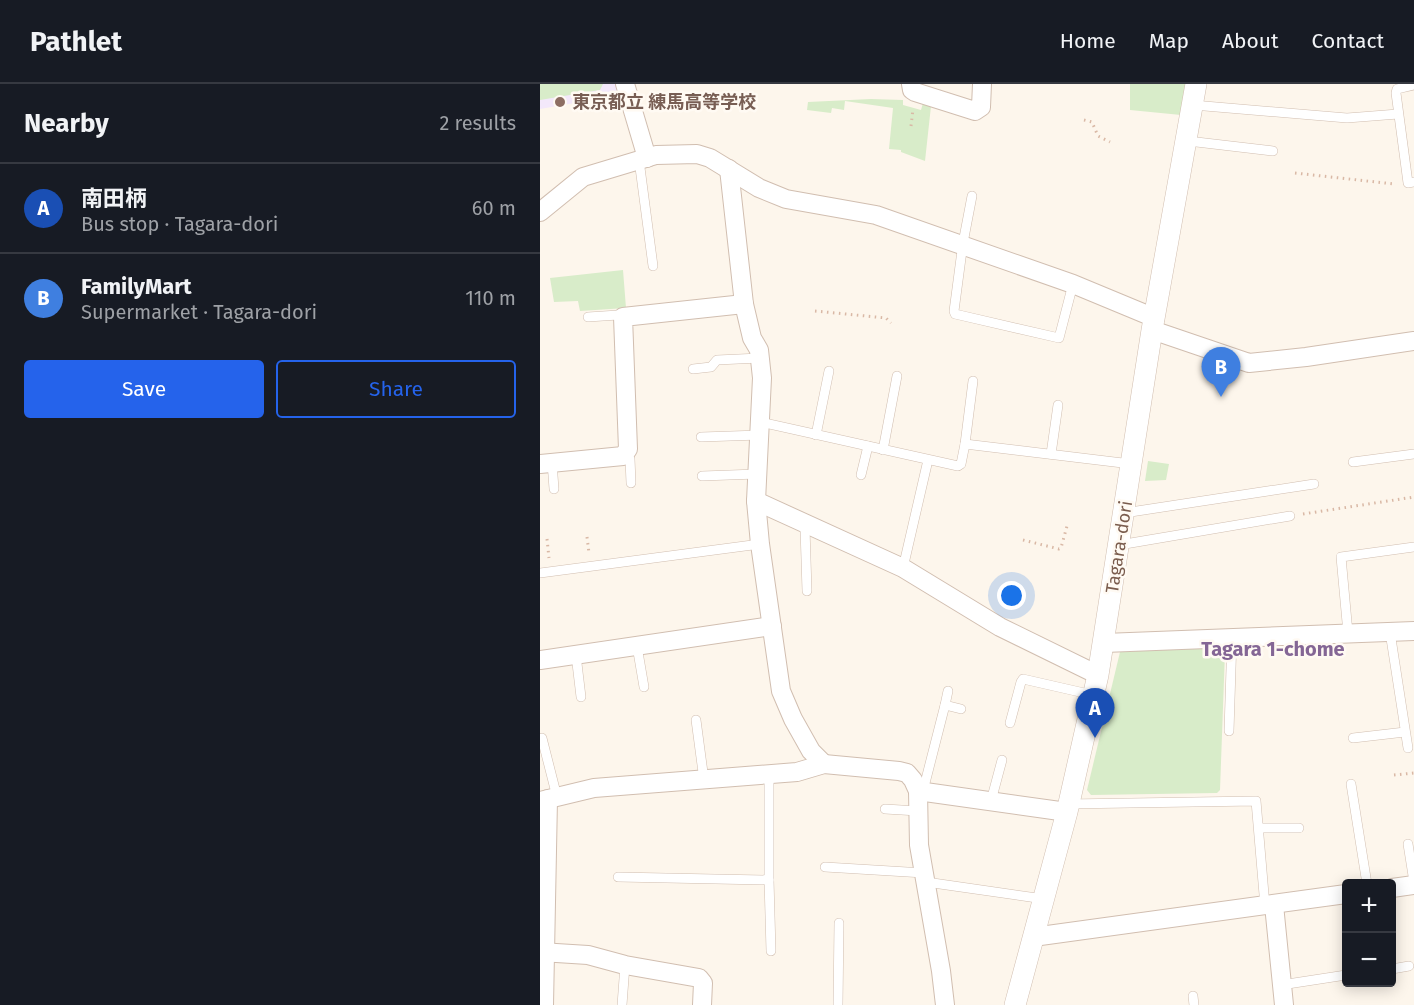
<!DOCTYPE html>
<meta charset="utf-8">
<style>
:root{--surface:#171b24;--page:#20242c;--text:#f1f3f6;--muted:#9ea1a6;--line:#363941;--accent:#2563eb}
body{margin:0;font-family:"Fira Sans","Noto Sans JP",sans-serif;background:var(--page);color:var(--text)}
.controls{position:absolute;right:18px;bottom:18px;display:grid;overflow:hidden;border-radius:6px;box-shadow:0 3px 15px #0003}
.controls button{width:54px;height:54px;display:grid;place-items:center;padding:0;border:0;border-bottom:2px solid var(--line);background:var(--surface);color:var(--text);font:30px sans-serif}
.you{position:absolute;left:472px;top:512px;width:21px;height:21px;margin:-15px;border:4px solid #fff;border-radius:50%;background:#1a73e8;box-shadow:0 0 0 9px #1a73e833}
.badge{display:grid;place-items:center;width:39px;height:39px;border-radius:50%;background:var(--accent);color:#fff;font-size:20px;font-weight:700}
.pin{position:absolute;translate:-50% -50px;filter:drop-shadow(0 2px 3px #0008)}
.pin::after{content:'';position:absolute;top:32px;width:21px;height:18px;background:inherit;clip-path:polygon(0 0,100% 0,50% 100%)}
.list{margin:0;padding:0;list-style:none}
h2{display:flex;justify-content:space-between;align-items:center;height:78px;margin:0;padding:0 24px;font-size:26px}
h2 small{font-size:20px;font-weight:400;color:var(--muted)}
.list li{display:grid;grid-template-columns:39px 1fr auto;gap:18px;align-items:center;box-sizing:border-box;height:90px;padding:0 24px;border-top:2px solid var(--line)}
.list b{display:block;font-size:22px;white-space:nowrap}
.list p{margin:0;font-size:20px;white-space:nowrap;color:var(--muted)}
.list em{font-size:20px;font-style:normal;color:var(--muted)}
.actions{display:flex;gap:12px;padding:18px 24px}
.actions a{flex:1;padding:14px 0;border:2px solid var(--accent);border-radius:6px;text-align:center;font-size:21px;color:var(--accent)}
.actions .main{background:var(--accent);color:#fff}
.map{position:relative;flex:none;width:874px;height:921px;overflow:hidden}
header{display:flex;align-items:center;gap:36px;box-sizing:border-box;height:84px;padding:0 30px;background:var(--surface);border-bottom:2px solid var(--line)}
header strong{font-size:28px}
nav{display:flex;gap:33px;margin-inline-start:auto;font-size:21px}
main{display:flex}
aside{flex:1;background:var(--surface)}
.map>svg:first-child{display:block}
</style>
<header>
<strong>Pathlet</strong>
<nav><a>Home</a><a>Map</a><a>About</a><a>Contact</a></nav>
</header>
<main>
<aside>
<h2>Nearby<small>2 results</small></h2>
<ul class="list">
<li><span class="badge" style="background:#1a4fb4">A</span><div><b>南田柄</b><p>Bus stop · Tagara-dori</p></div><em>60 m</em></li>
<li><span class="badge" style="background:#3f7fe0">B</span><div><b>FamilyMart</b><p>Supermarket · Tagara-dori</p></div><em>110 m</em></li>
</ul>
<div class="actions"><a class="main">Save</a><a>Share</a></div>
</aside>
<div class="map">
<svg width="874" height="921" viewBox="0 0 874 921">
<rect width="100%" height="100%" fill="#fdf6ec"/>
<polygon fill="#f3e8fa" points="0,0 78,0 81,11 0,25"/>
<g fill="#d8ecc9">
<polygon points="0,0 63,0 60,6 0,16"/>
<polygon points="590,0 646,0 641,31 590,26"/>
<polygon points="331,15 363,16 363,21 381,26 383,19 391,22 385,77 361,68 361,66 349,65 353,24 305,17 304,26 292,24 291,29 267,26 268,18"/>
<polygon points="83,186 86,224 40,227 38,217 14,218 10,194"/>
<polygon points="608,377 629,380 626,396 605,397"/>
<polygon points="682,562 685,568 680,706 677,709 551,711 547,706 580,568"/>
</g>
<g fill="none" stroke-linecap="round" stroke-linejoin="round">
<g stroke="#d1beb0" stroke-width="10">
<g id="service">
<polyline points="874,1 857,5 856,9 868,99 874,98"/>
<polyline points="653,21 807,34 858,30"/>
<polyline points="648,57 733,67"/>
<polyline points="99,76 113,182"/>
<polyline points="432,112 423,159 414,227 415,230 519,254 533,200"/>
<polyline points="48,233 78,231 83,233"/>
<polyline points="153,285 171,283 177,276 220,274"/>
<polyline points="220,338 418,382 421,380 425,360 591,380"/>
<polyline points="276,351 289,287"/>
<polyline points="161,353 220,351"/>
<polyline points="425,360 433,297"/>
<polyline points="343,366 357,292"/>
<polyline points="86,370 90,375 91,399"/>
<polyline points="511,370 518,321"/>
<polyline points="12,378 14,405"/>
<polyline points="813,378 874,370"/>
<polyline points="321,391 328,362"/>
<polyline points="162,392 217,390"/>
<polyline points="584,429 774,400"/>
<polyline points="579,461 750,432"/>
<polyline points="363,484 388,376"/>
<polyline points="0,489 220,460"/>
<polyline points="267,507 265,444 267,440"/>
<polyline points="850,548 868,664"/>
<polyline points="808,549 801,473 874,463"/>
<polyline points="97,562 104,603"/>
<polyline points="36,571 41,613"/>
<polyline points="405,621 408,607"/>
<polyline points="156,636 164,696"/>
<polyline points="470,639 481,598 483,595 553,611"/>
<polyline points="689,647 692,553"/>
<polyline points="2,654 17,713"/>
<polyline points="813,654 865,648"/>
<polyline points="811,700 827,800"/>
<polyline points="383,707 405,621 421,625"/>
<polyline points="451,717 462,676"/>
<polyline points="528,720 716,717 725,822"/>
<polyline points="345,725 378,727"/>
<polyline points="720,744 759,744"/>
<polyline points="868,760 874,798"/>
<polyline points="285,783 384,789"/>
<polyline points="78,793 229,796 229,691"/>
<polyline points="229,796 231,867"/>
<polyline points="386,798 504,815"/>
<polyline points="852,885 869,882"/>
<polyline points="741,901 806,891"/>
<polyline points="653,912 654,921"/>
<polyline points="82,921 85,881"/>
<polyline points="298,921 299,839"/>
</g>
</g>
<g stroke="#d1beb0" stroke-width="20">
<g id="minor">
<polyline points="85,0 107,74"/>
<polyline points="371,0 372,6 375,8 435,27 441,23 442,0"/>
<polyline points="189,85 204,220 212,254 219,266 222,294 216,417 220,460 241,607 253,635 271,667 284,680"/>
<polyline points="0,128 43,93 116,71 157,70 170,74 219,104 246,115 336,131 533,200 615,234"/>
<polyline points="612,246 709,279 766,273 874,257"/>
<polyline points="0,380 83,372 88,365 83,233 204,220"/>
<polyline points="216,417 363,484 460,543 558,591"/>
<polyline points="564,559 874,547"/>
<polyline points="0,576 232,542"/>
<polyline points="378,707 527,728"/>
<polyline points="0,717 54,704 257,688 284,680 359,687 367,689 373,696 378,707 379,761 401,887 405,921"/>
<polyline points="852,804 874,801"/>
<polyline points="734,821 744,921"/>
<polyline points="493,853 806,810"/>
<polyline points="0,868 48,871 85,881 159,894 163,899 162,921"/>
<polyline points="4,921 8,715"/>
</g>
</g>
<g stroke="#d1beb0" stroke-width="22">
<polyline id="tertiary" points="475,921 527,728 558,591 612,246 656,0"/>
</g>
<g stroke="#d9b8a5" stroke-width="3" stroke-dasharray="1.5 4.5" stroke-linecap="butt">
<polyline points="544,36 552,38 558,52 570,58"/>
<polyline points="371,42 373,25"/>
<polyline points="755,89 854,100"/>
<polyline points="275,227 346,234 351,239"/>
<polyline points="763,430 874,413"/>
<polyline points="47,453 49,469"/>
<polyline points="7,455 9,474"/>
<polyline points="483,456 519,465 521,464 527,442"/>
<polyline points="854,691 874,689"/>
</g>
<use href="#service" stroke="#fff" stroke-width="9"/>
<use href="#minor" stroke="#fff" stroke-width="18"/>
<use href="#tertiary" stroke="#fff" stroke-width="21"/>
</g>
<circle fill="#8d6e63" stroke="#fffaf3" stroke-width="2" cx="20" cy="18" r="6"/>
<g text-anchor="middle" stroke-width="5" stroke-linejoin="round" paint-order="stroke">
<g font-size="18" font-weight="bold" fill="#785e54" stroke="#fffaf3" text-anchor="start">
<text x="32" y="24">東京都立 練馬高等学校</text>
</g>
<g font-size="18" fill="#7a5c4d" stroke="#fffaf3">
<text transform="translate(579 463) rotate(-81)" y="6">Tagara-dori</text>
</g>
<g font-size="20" font-weight="bold" fill="#846695" stroke="#fffaf3">
<text x="733" y="572">Tagara 1-chome</text>
</g>
</g>
</svg>
<div class="controls">
<button>+</button>
<button>−</button>
</div>
<div class="you"></div>
<div class="pin badge" style="left:555px;top:654px;background:#1a4fb4">A</div>
<div class="pin badge" style="left:681px;top:313px;background:#3f7fe0">B</div>
</div>
</main>
